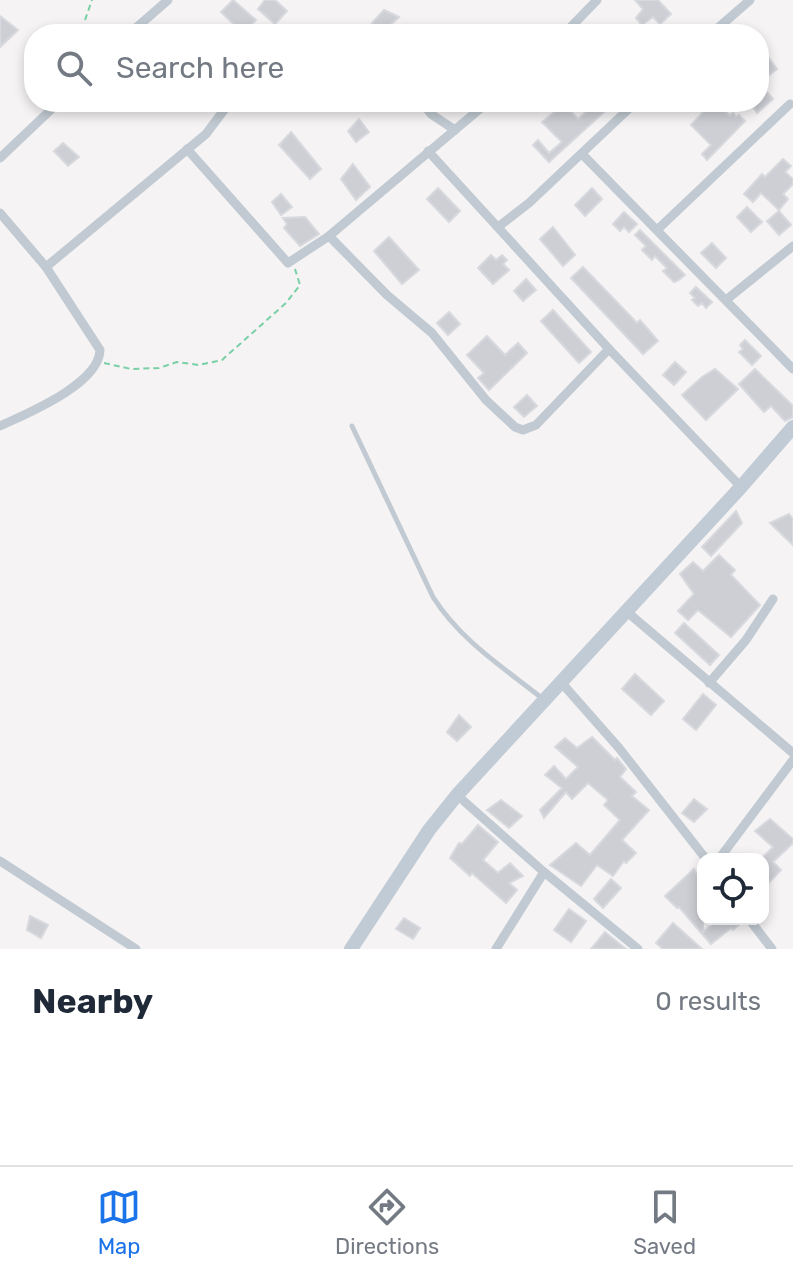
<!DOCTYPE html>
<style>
:root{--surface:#fff;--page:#f2f2f3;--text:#1f2937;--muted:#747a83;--line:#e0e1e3;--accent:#1a73e8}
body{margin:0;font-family:Rubik,sans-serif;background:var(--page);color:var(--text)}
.controls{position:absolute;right:24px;bottom:24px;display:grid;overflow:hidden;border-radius:16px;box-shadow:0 4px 12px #0003}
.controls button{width:72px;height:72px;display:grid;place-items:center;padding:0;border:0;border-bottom:2px solid var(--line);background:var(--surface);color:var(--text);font:40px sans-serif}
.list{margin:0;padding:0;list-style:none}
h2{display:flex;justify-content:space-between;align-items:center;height:104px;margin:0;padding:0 32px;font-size:34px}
h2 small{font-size:26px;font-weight:400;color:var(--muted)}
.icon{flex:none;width:44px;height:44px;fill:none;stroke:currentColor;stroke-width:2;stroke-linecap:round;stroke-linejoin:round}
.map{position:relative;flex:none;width:793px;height:949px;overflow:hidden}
.search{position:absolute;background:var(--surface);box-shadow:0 4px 12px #0003;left:24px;right:24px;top:24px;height:88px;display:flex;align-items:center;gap:20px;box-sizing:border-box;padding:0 28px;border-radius:32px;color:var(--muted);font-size:30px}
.sheet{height:216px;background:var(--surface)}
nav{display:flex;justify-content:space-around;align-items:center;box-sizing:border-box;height:112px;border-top:2px solid var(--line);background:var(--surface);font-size:22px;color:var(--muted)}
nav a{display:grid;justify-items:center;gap:4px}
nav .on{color:var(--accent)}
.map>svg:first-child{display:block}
</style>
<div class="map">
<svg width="793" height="949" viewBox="0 0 793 949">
<rect width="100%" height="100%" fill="#f5f3f3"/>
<g fill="#cdcfd5" stroke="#d7d9de" stroke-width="2">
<polygon points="233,0 256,20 243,33 221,12"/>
<polygon points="265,0 275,0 287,11 275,24 258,9"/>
<polygon points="635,0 658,0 671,14 660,24 653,17 642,25 636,18 643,9"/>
<polygon points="384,10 399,17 380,34 372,23"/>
<polygon points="0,16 18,30 0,47"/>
<polygon points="759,45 777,69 759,83"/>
<polygon points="764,89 773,99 757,113 753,107 759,102 759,94"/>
<polygon points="597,102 615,102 549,162 533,145 538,140 549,153 562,142 542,122 564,104 578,119"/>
<polygon points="699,102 716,102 730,116 733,113 736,117 739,115 745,121 707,160 702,154 711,145 691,125 705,110"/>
<polygon points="359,119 369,132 356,142 348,131"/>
<polygon points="291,132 321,169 310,179 279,145"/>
<polygon points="63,143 79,157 68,166 54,151"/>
<polygon points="783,159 791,166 785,172 793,179 793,184 783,194 788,199 779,210 761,193 753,202 744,194 762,174 765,177"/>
<polygon points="353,164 370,187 356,200 341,179"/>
<polygon points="438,188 460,211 449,222 427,199"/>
<polygon points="592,188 602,199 585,216 575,205"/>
<polygon points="281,194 292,207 281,215 272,202"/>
<polygon points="747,207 762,222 751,232 737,217"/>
<polygon points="779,211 791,225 779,235 767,221"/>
<polygon points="624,212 637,224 629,232 624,227 620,231 613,224"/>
<polygon points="305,217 319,234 300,246 284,228 287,224 283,218"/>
<polygon points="553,227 575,255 563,266 540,239"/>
<polygon points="640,230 685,275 679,280 674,282 663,271 667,268 655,256 652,260 642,250 646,246 635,235"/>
<polygon points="389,237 419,270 402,284 374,251"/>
<polygon points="712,243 726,258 716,268 701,253"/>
<polygon points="491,255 496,260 502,255 507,260 503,264 509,270 493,284 478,268"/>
<polygon points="583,267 637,323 640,320 658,341 643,354 571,278"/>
<polygon points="526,279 536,290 523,301 514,291"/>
<polygon points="696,287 712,302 706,308 702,303 698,306 692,300 695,298 690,293"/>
<polygon points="553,310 591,352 579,363 541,321"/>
<polygon points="449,312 460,324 448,335 437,323"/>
<polygon points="487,336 505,355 518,343 527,353 489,390 478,378 484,373 467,355"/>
<polygon points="745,340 761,356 752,365 739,352 743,349 740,345"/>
<polygon points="675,362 686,372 674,385 663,375"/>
<polygon points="715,369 738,389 706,420 682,395 702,377"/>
<polygon points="755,369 793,406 793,417 785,421 771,406 764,412 739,384"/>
<polygon points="527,395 537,406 524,417 514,407"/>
<polygon points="736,511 742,523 711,556 702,547"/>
<polygon points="789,514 793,519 793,545 770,523"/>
<polygon points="719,555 735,570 731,575 760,605 731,637 698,610 688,620 678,611 694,594 680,574 693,562 703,571"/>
<polygon points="684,623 719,655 710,665 675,633"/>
<polygon points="635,674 664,701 651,715 622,689"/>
<polygon points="703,694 716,705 696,730 683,719"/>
<polygon points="459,715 471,727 457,741 447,732"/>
<polygon points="592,737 615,760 617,758 626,769 620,777 636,792 632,796 649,810 622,840 636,853 626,863 624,861 613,876 597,865 581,886 550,865 576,843 590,855 620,820 604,805 608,800 588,783 572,799 566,792 544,818 540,810 562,788 545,775 554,766 566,779 578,767 555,747 565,738 577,748"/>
<polygon points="694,799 707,809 694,822 682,813"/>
<polygon points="501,800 522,816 509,828 487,810"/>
<polygon points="770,819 793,839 793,843 773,862 781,870 763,889 763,857 773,847 755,831"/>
<polygon points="478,825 498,842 483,860 498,873 510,863 523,876 509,883 517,890 506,903 472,873 470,876 450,858 459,843 462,844"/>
<polygon points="694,869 703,887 703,932 718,919 742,919 742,922 733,930 731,928 711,944 679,907 677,908 665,896"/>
<polygon points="611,879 621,888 603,908 594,899"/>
<polygon points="569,909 586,921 571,942 554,930"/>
<polygon points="30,916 48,925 41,938 27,930"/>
<polygon points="404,918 420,928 413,939 396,929"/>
<polygon points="673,923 702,949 663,949 656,943"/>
<polygon points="605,932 626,949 591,949"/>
</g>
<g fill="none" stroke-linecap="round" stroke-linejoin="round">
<g stroke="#7ad0a6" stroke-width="2" stroke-dasharray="6 4" stroke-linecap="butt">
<polyline points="85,20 92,0"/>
<polyline points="104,363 131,369 159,368 177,362 199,365 222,360 286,303 300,285 295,269"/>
</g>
<path stroke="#c1cad2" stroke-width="5" d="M352,426L433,597C460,640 504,668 543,699"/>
<g stroke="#c1cad2" stroke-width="9">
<polyline points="129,34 168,0"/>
<polyline points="564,34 597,0"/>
<polyline points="711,34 750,0"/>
<polyline points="422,102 431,114 455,130"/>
<polyline points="187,149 288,263 329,236 488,102"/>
<polyline points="428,151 609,349 741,487"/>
<polyline points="582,154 793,369"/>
<polyline points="0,158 59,102"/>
<path d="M0,213L46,267L100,350C99,384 28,413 0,426"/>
<polyline points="498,227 529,203 636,102"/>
<polyline points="657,230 790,104"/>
<polyline points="329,236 387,295 432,333 486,400 515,427 523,430 536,425 609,349"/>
<polyline points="46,267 206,134 230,102"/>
<polyline points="726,300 793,246"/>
<polyline points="626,611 793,753"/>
<polyline points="560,681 619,748 706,859"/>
<polyline points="709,683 746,640 773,599"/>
<polyline points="457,795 544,872 638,949"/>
<polyline points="719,859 793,760"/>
<polyline points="0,861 136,949"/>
<polyline points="749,919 772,949"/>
<polyline points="496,949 544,872"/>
</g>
<polyline stroke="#c1cbd6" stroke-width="14" points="351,949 429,830 457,795 741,487 793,427"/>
</g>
</svg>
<div class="controls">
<button><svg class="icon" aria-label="locate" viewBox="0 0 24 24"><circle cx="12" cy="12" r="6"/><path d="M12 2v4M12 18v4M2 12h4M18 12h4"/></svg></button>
</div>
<div class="search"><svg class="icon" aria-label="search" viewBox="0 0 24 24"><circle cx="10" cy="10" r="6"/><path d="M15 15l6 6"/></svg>Search here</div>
</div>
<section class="sheet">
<h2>Nearby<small>0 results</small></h2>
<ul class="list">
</ul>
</section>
<nav>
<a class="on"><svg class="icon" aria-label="map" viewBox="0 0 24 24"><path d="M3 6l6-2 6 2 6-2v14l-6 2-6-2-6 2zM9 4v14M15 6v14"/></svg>Map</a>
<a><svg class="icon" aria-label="directions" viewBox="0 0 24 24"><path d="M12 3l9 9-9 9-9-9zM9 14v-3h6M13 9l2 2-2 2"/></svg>Directions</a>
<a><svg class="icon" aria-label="saved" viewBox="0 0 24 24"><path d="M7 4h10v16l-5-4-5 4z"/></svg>Saved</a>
</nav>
